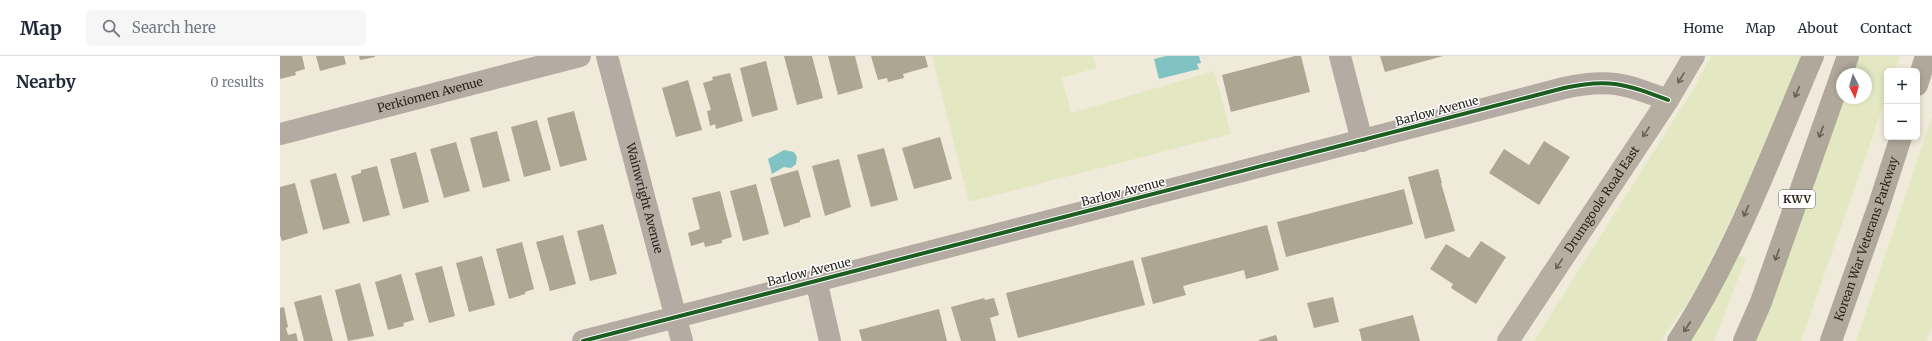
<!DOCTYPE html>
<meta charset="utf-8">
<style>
:root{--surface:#fff;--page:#f6f6f7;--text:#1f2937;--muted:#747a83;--line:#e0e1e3}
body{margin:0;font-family:Merriweather,serif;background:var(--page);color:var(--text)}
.controls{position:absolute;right:12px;top:12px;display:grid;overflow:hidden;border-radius:6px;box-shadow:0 2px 6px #0003}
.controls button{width:36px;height:36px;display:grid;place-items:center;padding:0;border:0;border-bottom:1px solid var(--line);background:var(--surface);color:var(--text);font:20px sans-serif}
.compass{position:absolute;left:1556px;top:12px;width:36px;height:36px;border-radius:50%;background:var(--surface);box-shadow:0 2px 6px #0003;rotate:175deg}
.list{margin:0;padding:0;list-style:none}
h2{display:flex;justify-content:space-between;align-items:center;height:52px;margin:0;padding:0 16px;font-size:17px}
h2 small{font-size:13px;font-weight:400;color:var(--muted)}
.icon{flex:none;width:22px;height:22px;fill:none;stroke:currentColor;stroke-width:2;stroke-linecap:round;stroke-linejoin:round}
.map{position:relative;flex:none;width:1652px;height:285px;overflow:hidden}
header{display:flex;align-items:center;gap:24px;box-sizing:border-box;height:56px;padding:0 20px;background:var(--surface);border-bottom:1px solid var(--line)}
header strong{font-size:19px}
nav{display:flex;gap:22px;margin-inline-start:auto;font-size:14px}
.search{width:280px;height:36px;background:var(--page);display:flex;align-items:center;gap:10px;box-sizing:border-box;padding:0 14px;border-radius:6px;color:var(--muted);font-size:15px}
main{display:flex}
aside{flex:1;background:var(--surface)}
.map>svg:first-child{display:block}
</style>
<header>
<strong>Map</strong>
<div class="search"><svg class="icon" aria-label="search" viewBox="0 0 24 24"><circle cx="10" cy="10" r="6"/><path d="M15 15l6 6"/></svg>Search here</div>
<nav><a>Home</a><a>Map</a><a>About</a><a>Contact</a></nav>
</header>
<main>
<aside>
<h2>Nearby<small>0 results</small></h2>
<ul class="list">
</ul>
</aside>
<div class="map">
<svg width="1652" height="285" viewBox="0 0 1652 285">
<rect width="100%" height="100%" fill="#f0eadb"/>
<g fill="#e3e8c2">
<polygon points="652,0 813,0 816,12 782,22 791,57 934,15 951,78 689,146"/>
<polygon points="1431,0 1522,0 1477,109 1416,234 1381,285 1254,285 1414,32"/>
<polygon points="1575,0 1620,0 1615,15 1607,15 1607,39 1521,285 1476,285 1562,42 1586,42 1586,18 1569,18"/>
<polygon points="1652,61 1652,271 1647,285 1576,285"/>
<polygon points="1457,199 1466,202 1434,285 1406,285"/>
</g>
<g fill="#80c3c2">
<polygon points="886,0 919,0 921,7 917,8 919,13 879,23 874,3"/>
<polygon points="504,94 514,96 517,101 516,108 511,112 504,111 492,118 488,103"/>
</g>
<g fill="#ada693">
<polygon points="0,0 22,0 25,13 15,16 16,19 0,23"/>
<polygon points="36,0 64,0 66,8 40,15"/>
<polygon points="79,0 95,0 95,1 80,4"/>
<polygon points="504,0 532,0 543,42 517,49"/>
<polygon points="548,0 575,0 583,32 558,39"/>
<polygon points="591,0 645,0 648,11 623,18 624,22 608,26 607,22 598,24"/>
<polygon points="1015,0 1021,0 1030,36 951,56 942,19"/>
<polygon points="1100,0 1163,0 1105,16"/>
<polygon points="486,5 498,54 472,61 460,12"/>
<polygon points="450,17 463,65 436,73 435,68 430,70 427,55 431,54 423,27 433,24 432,21"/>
<polygon points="408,24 422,74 396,81 382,32"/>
<polygon points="294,55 307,104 280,111 267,62"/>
<polygon points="257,64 271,114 244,121 231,71"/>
<polygon points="217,75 230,125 203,132 190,82"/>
<polygon points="660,81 672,123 634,133 622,92"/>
<polygon points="1264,85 1290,101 1259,149 1209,117 1224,93 1249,109"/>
<polygon points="176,86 190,135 164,142 150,93"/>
<polygon points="604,92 618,144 591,151 577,99"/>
<polygon points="136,96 149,146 123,153 110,103"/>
<polygon points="559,103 571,151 545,160 532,110"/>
<polygon points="97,110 110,159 83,166 71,120 81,117 81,114"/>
<polygon points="1158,113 1162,127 1161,127 1175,175 1145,183 1128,121"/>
<polygon points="518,114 531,161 520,164 520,166 504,171 490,122"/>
<polygon points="56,117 70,167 43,174 30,124"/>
<polygon points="15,127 28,177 2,185 0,179 0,131"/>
<polygon points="476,128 489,178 463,185 450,135"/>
<polygon points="1124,133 1133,168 1006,201 997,166"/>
<polygon points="440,135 452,181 442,184 442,187 425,191 424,186 411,190 408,177 420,173 412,142"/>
<polygon points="323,168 337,218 310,225 297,175"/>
<polygon points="987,169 999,214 966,223 964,214 918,226 903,230 906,239 873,248 861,202"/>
<polygon points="283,179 296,228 270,235 256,186"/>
<polygon points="1201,185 1226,201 1196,248 1171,232 1173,228 1150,213 1166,188 1189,202"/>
<polygon points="242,186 254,233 245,236 245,238 229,243 216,193"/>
<polygon points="202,200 215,249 189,256 176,207"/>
<polygon points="853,204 865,249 738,282 726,237"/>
<polygon points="162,210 175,260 149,267 135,217"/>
<polygon points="121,218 134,264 123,267 124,270 108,274 95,226"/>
<polygon points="80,227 94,280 68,285 55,234"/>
<polygon points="41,239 53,285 24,285 14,246"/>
<polygon points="1053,241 1059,266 1034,272 1027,247"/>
<polygon points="704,242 705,244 714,242 719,259 710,262 716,285 681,285 671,251"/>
<polygon points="4,251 8,271 6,272 8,279 16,277 18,285 0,285 0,252"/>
<polygon points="659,253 667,285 582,285 579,274"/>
<polygon points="1133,259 1140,285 1082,285 1079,273"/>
<polygon points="996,279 998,285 979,285 979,284"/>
</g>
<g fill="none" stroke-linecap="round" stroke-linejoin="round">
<g stroke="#b4aca3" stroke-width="22">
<path id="s1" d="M327,0L402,285"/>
<polyline points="1060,0 1082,85"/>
<path id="s2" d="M0,78L300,0"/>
<polyline points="536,224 550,285"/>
<path d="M303,285L1284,32C1329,22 1345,28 1388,44"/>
</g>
<path stroke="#b5aea1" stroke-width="22" id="s3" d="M1228,285L1388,44L1414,0"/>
<g stroke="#b0a89b" stroke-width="22">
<polyline points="1637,29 1646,0"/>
<path d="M1398,285C1455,198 1492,96 1533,0"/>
<polyline points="1464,285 1481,246 1568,0"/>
<path id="s4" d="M1551,285L1599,149L1621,81"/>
</g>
<g stroke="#fff" stroke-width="6">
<path id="cycleway" d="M303,285L1284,32C1329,22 1345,28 1388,44"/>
</g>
<use href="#cycleway" stroke="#1b5e20" stroke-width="4"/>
</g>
<defs><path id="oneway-shaft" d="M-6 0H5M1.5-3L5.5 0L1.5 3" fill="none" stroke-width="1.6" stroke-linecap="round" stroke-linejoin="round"/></defs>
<g stroke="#696358">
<use href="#oneway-shaft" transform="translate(1401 22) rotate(121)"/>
<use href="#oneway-shaft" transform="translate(1366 76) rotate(124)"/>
<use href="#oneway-shaft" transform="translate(1279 208) rotate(124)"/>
</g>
<g stroke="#666055">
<use href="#oneway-shaft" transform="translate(1517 36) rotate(113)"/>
<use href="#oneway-shaft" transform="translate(1541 76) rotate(110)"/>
<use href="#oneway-shaft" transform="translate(1466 155) rotate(114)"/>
<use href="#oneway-shaft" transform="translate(1497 199) rotate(110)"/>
<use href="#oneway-shaft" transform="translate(1407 271) rotate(123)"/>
</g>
<g text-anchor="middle" stroke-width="3" stroke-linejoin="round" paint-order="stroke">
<rect fill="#fff" stroke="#6a6760" stroke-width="1" x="1499" y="134" width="36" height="18" rx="3"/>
<g font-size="11" font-weight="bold" fill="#2a261c">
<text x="1517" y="147">KWV</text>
</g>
<g font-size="12" fill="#2a261c" stroke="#fff">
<text dy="4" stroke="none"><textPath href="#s2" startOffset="155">Perkiomen Avenue</textPath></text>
<text transform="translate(1157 55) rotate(-15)" y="4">Barlow Avenue</text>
<text transform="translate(843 136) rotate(-14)" y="4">Barlow Avenue</text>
<text dy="4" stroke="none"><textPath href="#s1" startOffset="147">Wainwright Avenue</textPath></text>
<text dy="4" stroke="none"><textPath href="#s3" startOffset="170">Drumgoole Road East</textPath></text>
<text dy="4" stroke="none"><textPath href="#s4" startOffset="108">Korean War Veterans Parkway</textPath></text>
<text transform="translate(529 216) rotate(-14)" y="4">Barlow Avenue</text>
</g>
</g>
</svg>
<div class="controls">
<button>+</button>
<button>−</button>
</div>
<svg class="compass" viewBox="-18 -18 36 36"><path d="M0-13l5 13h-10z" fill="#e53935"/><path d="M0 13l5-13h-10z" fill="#747a83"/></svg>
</div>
</main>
